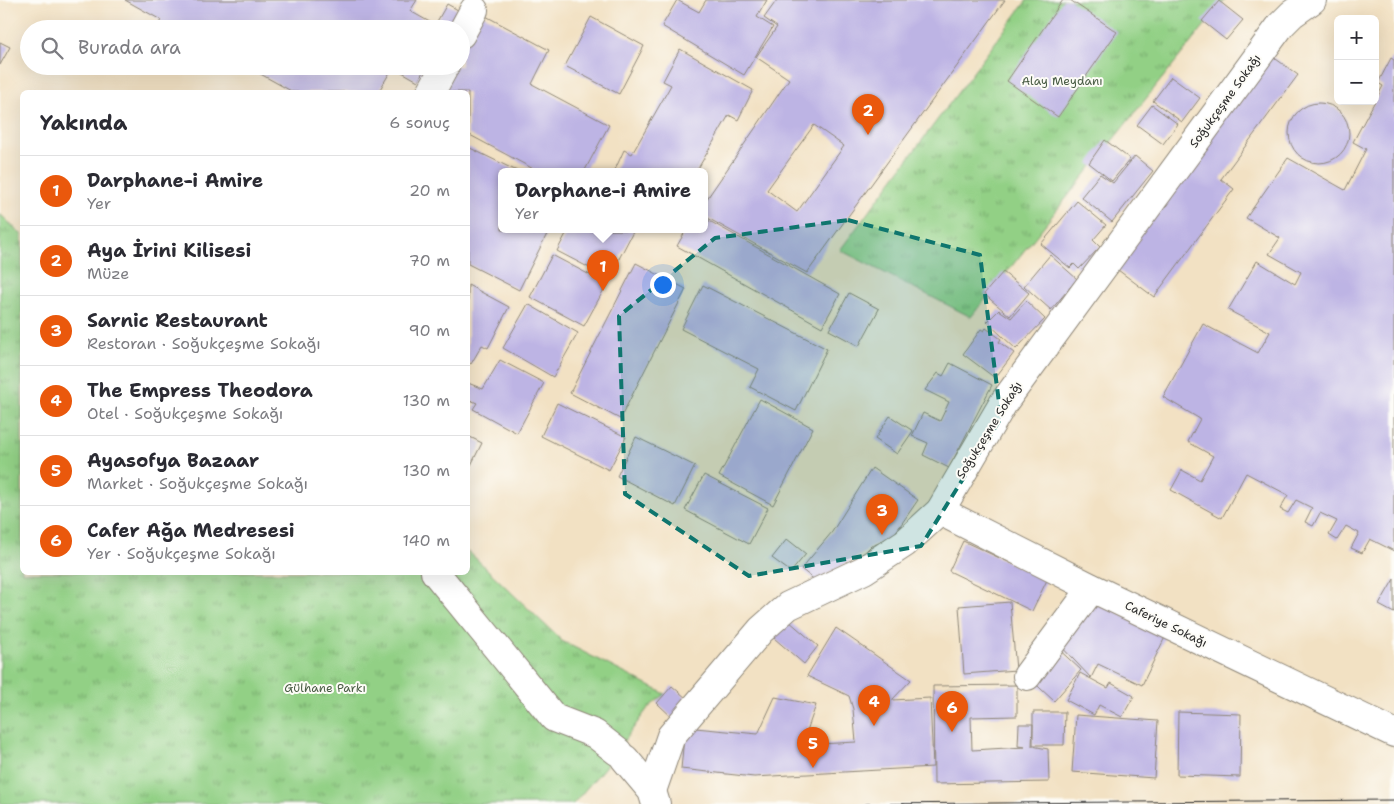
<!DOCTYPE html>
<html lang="tr">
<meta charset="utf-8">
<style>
:root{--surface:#fff;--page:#f2f2f3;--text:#2b2b33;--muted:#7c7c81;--line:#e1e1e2;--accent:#ea580c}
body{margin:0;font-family:"Shantell Sans",sans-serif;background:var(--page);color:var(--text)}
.controls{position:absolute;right:15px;top:15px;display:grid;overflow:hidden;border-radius:8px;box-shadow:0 5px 20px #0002}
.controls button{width:45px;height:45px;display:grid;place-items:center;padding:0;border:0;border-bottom:1px solid var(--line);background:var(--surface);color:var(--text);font:25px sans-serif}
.you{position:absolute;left:662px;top:284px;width:18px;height:18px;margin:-12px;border:4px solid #fff;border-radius:50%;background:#1a73e8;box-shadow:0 0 0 8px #1a73e833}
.badge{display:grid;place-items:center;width:32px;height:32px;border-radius:50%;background:var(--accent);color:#fff;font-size:16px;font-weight:700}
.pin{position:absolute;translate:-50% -41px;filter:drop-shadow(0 1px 2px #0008)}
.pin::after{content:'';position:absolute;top:26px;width:18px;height:15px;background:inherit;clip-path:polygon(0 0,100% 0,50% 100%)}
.popup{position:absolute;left:498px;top:168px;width:210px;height:65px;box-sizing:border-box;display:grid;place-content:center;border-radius:8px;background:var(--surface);filter:drop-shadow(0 1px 4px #0005);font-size:16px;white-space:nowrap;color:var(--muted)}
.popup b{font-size:19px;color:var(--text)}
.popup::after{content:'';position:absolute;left:50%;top:100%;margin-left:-10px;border:10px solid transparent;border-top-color:var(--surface)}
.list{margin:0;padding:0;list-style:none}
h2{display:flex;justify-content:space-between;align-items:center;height:65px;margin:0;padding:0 20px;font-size:21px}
h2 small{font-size:16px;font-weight:400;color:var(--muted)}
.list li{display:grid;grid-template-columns:32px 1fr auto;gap:15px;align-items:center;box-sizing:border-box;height:70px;padding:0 20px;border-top:1px solid var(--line)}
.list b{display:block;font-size:19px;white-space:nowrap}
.list p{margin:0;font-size:16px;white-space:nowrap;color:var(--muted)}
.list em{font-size:16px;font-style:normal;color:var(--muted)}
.icon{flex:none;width:28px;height:28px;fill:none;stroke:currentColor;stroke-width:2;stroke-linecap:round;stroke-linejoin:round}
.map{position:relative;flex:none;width:1394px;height:804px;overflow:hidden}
.search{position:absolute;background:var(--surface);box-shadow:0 5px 20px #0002;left:20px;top:20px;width:450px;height:55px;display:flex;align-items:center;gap:12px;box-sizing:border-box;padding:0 18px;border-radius:28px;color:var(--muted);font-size:19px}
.panel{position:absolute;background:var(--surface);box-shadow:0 5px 20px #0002;left:20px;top:90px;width:450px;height:485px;border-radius:8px}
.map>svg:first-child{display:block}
</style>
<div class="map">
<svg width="1394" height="804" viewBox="0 0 1394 804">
<defs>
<pattern id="park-tufts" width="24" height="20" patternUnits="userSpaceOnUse" patternTransform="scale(1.25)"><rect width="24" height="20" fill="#92d085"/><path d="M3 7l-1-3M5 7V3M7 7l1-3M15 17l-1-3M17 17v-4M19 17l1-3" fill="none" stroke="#77a96d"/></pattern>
</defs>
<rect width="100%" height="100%" fill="#fdfcf7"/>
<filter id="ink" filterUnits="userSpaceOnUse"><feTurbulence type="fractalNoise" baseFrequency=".02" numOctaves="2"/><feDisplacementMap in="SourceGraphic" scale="10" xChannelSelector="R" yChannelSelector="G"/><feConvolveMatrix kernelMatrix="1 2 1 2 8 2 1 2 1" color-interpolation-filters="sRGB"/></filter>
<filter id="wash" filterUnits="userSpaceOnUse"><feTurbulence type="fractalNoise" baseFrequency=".0096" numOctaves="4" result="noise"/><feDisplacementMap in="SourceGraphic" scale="20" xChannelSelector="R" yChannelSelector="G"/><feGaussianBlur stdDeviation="1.12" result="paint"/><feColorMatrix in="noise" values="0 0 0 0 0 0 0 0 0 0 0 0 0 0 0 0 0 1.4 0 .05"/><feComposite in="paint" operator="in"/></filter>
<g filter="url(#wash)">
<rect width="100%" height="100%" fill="#f2e1c3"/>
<g fill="url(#park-tufts)" stroke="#5e7e58">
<polygon points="1027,0 1225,0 971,317 840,250"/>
<polygon points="0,214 22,235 22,572 468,572 468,551 562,641 665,694 648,708 604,768 573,804 0,804"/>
</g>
<g id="blocks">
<g fill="#bdb4e4" fill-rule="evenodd">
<polygon points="125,0 417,0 410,11 435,25 447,4 458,10 447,29 156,29 161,20"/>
<polygon points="677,0 699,12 706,0 767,0 757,17 773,27 744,75 662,26"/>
<path d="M777,0H1005L807,273L704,216V203L789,79L756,57L777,27L764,18ZM814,125L844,146L797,212L767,190Z"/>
<polygon points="1063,0 1070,0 1117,32 1058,117 1007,81"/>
<polygon points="1219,1 1243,20 1226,40 1202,21"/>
<polygon points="480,13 549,50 532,84 609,125 584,172 539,172 468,134 468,92 440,92 453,66 461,66 461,51"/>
<polygon points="591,17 644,46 619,94 565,66"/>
<polygon points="0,42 10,47 0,65"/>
<polygon points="680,49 753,90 738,120 729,115 696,172 614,172 624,150 632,154 671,85 663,81"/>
<polygon points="1265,51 1298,75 1221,179 1234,189 1154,297 1110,264"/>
<polygon points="1391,58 1394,60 1394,551 1370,539 1362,553 1351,548 1359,533 1346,526 1337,540 1329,535 1337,521 1320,513 1313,526 1305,522 1312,508 1296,500 1288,513 1280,509 1288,495 1246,473 1222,518 1171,490 1182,470 1200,480 1213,456 1188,442 1200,419 1163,397 1203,324 1258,353 1270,332 1228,310 1257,261 1295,284 1301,272 1269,254 1280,238 1246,218 1288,158 1345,190 1366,149 1353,142 1383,86 1378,83"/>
<polygon points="246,66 426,66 418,81 393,67 379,91 382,92 293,92"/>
<polygon points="1171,77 1200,98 1182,122 1153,101"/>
<circle cx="1319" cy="133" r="30"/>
<polygon points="1152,105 1178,124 1163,144 1137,125"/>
<polygon points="1105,140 1130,159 1112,181 1089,163"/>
<polygon points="468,147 519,172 502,172 502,230 549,230 519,290 468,264"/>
<polygon points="1135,156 1153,171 1112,222 1081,197 1100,174 1113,183"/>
<polygon points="1077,201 1106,225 1093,240 1100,247 1079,269 1074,264 1070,268 1041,244"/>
<polygon points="704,218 840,294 822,327 677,246 686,230 704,230"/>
<polygon points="568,230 634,230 609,278 557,251"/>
<polygon points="552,255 607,284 584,326 530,297"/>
<polygon points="1050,255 1077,279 1051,310 1024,286"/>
<polygon points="636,263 686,289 620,419 570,393"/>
<polygon points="1003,272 1029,293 1010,316 984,294"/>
<polygon points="468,285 509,307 488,348 482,345 471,364 468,362"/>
<polygon points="703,285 827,349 796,411 750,387 759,369 681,329"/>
<polygon points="849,293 879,309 859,346 829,330"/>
<polygon points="1026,301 1045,319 1016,349 987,322 999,310 1011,318"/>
<polygon points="528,304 578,333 553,377 503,348"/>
<polygon points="986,328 1001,339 999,342 1014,353 995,378 963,354 981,329 984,331"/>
<polygon points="500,360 544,383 517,433 473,409 477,403 468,399 468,383 483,389"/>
<polygon points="950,363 992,385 949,468 923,455 928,443 912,436 923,413 940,421 949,402 925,390 938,373 943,376"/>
<polygon points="760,399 813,428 773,505 719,476"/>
<polygon points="557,403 626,437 609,470 541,436"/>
<polygon points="890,416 913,431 897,454 875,439"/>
<polygon points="468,436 482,443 471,465 468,463"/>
<polygon points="636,437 695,466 675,506 617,476"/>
<polygon points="872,468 918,500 891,539 871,546 864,553 816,581 801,569 832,532"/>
<polygon points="704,475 768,508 749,544 685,510"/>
<polygon points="787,539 806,554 791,572 772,558"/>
<polygon points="963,541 1047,580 1032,611 949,571"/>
<polygon points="1394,579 1394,613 1379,605"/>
<polygon points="1090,599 1166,635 1142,685 1098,664 1091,678 1057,642"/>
<polygon points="1010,602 1016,670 964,674 959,606"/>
<polygon points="782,615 818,646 804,664 767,632"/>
<polygon points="836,628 911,680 892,700 930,698 933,767 754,777 681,769 685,727 758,734 775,697 816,705 802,745 856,742 853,709 849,696 807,676"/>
<polygon points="1055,646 1081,670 1054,701 1027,676"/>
<polygon points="1080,673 1108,688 1111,683 1134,696 1122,717 1099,705 1094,715 1066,700"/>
<polygon points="1017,685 1017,716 971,717 972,750 1025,747 1018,746 1019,724 1033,724 1032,746 1048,749 1049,782 934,784 933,686"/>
<polygon points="672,686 693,704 677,722 657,703"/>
<polygon points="1033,712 1065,712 1064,745 1033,745"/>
<polygon points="1178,712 1241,714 1240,777 1177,775"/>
<polygon points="1076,715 1158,721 1154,778 1072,772"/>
</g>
</g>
</g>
<g filter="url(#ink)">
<use href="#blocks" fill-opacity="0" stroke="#8e8677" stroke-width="1"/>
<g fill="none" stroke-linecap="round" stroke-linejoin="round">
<g stroke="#8e8677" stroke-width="30">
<g id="minor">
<polyline points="461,34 474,10"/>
<polyline points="431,92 445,66"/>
<polyline points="940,511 1092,588 1394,733"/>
<polyline points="435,572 554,718 595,734 618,752"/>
<polyline points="1027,676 1092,588"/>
<polyline points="625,759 652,791 656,804"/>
<polyline points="652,791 671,736 761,630 788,606 864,570 905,543 940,511 1004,402 1281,25 1292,14 1312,0"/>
</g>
</g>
<use href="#minor" stroke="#fff" stroke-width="28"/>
<polyline stroke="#2b2b2b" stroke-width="1" points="866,804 1394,800"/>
</g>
</g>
<path fill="#0f766e" fill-opacity="0.2" stroke="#0f766e" stroke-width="4" stroke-dasharray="10 6" stroke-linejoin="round" d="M848,220L980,255L1001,418L921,546L749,576L625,494L619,316L715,238Z"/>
<g text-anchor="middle" stroke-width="4" stroke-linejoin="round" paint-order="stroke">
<g font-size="12" fill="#4a5d46" stroke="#fdfcf7">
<text x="1062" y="85">Alay Meydanı</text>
<text x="325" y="692">Gülhane Parkı</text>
</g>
<g font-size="12" fill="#2b2b2b" stroke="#fdfcf7">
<text transform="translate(1225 101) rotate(-54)" y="4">Soğukçeşme Sokağı</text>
<text transform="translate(989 430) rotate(-58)" y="4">Soğukçeşme Sokağı</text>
<text transform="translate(1166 624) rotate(26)" y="4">Caferiye Sokağı</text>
</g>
</g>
</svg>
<div class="controls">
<button>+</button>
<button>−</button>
</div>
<div class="you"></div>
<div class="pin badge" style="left:603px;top:291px">1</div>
<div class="popup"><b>Darphane-i Amire</b>Yer</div>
<div class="pin badge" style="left:868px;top:135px">2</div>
<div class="pin badge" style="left:882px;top:535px">3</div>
<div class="pin badge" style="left:874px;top:726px">4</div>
<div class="pin badge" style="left:813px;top:768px">5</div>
<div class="pin badge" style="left:952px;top:732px">6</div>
<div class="search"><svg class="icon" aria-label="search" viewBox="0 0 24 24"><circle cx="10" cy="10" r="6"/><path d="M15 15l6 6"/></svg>Burada ara</div>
<section class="panel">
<h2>Yakında<small>6 sonuç</small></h2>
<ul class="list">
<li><span class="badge">1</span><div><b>Darphane-i Amire</b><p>Yer</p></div><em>20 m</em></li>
<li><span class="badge">2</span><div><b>Aya İrini Kilisesi</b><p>Müze</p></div><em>70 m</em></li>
<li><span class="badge">3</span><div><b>Sarnic Restaurant</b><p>Restoran · Soğukçeşme Sokağı</p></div><em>90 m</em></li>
<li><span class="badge">4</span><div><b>The Empress Theodora</b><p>Otel · Soğukçeşme Sokağı</p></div><em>130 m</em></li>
<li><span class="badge">5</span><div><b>Ayasofya Bazaar</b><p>Market · Soğukçeşme Sokağı</p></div><em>130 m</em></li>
<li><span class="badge">6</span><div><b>Cafer Ağa Medresesi</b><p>Yer · Soğukçeşme Sokağı</p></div><em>140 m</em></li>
</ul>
</section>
</div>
